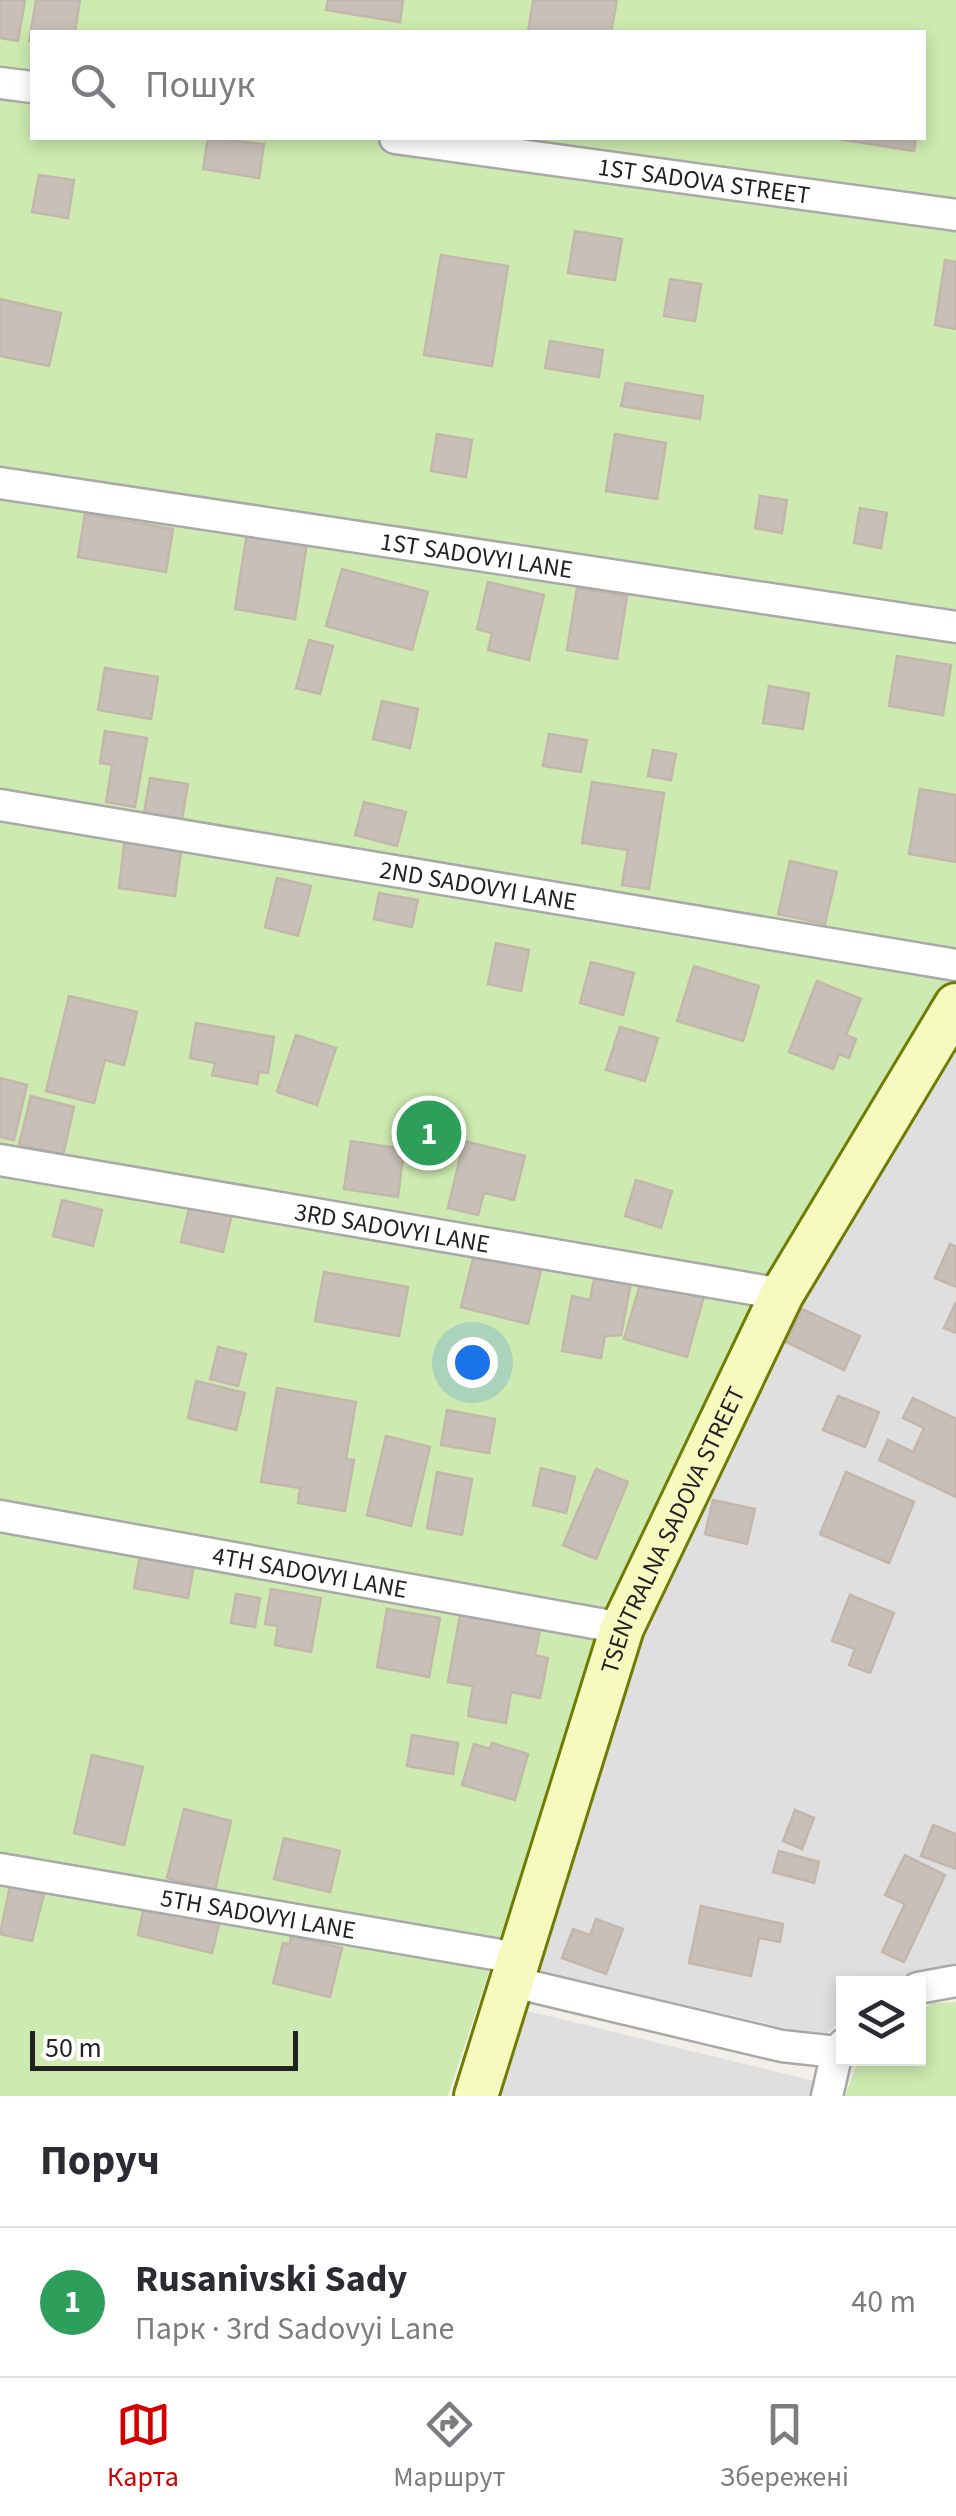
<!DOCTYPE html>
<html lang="uk">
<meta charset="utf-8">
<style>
:root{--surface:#fff;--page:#f7f7f7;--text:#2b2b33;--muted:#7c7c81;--line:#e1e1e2;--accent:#d40000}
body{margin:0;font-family:"Source Sans 3",sans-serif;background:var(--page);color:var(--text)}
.controls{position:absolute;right:30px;bottom:30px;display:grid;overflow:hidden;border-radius:0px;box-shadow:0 5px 15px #0003}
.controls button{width:90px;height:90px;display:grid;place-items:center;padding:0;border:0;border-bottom:2px solid var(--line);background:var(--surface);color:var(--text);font:50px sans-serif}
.scale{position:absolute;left:30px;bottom:25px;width:268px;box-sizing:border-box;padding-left:10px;border:5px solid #222;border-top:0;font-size:28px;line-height:35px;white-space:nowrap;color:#222;-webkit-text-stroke:8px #fff;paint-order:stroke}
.you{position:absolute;left:472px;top:1362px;width:35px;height:35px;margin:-25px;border:8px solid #fff;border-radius:50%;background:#1a73e8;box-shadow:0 0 0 15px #1a73e833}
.badge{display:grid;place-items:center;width:65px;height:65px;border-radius:50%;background:var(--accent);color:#fff;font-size:32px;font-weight:700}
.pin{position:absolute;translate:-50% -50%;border:5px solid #fff;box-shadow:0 2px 10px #0006}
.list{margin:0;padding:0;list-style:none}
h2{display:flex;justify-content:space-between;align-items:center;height:130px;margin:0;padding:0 40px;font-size:42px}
h2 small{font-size:32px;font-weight:400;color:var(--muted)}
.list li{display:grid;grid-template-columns:65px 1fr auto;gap:30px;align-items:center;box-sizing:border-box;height:150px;padding:0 40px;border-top:2px solid var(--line)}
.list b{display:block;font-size:38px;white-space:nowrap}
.list p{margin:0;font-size:32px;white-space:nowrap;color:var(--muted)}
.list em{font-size:32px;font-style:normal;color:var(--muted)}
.icon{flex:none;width:55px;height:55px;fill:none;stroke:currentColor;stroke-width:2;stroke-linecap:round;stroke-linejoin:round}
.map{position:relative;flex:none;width:956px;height:2096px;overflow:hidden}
.search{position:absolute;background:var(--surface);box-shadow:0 5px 15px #0003;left:30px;right:30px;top:30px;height:110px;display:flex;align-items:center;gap:25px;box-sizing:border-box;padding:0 35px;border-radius:0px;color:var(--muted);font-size:38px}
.sheet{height:280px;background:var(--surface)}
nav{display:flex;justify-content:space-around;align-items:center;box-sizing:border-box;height:140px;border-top:2px solid var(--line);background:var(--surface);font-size:28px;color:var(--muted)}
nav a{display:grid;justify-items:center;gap:5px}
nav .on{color:var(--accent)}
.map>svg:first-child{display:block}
</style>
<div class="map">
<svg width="956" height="2096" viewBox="0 0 956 2096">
<rect width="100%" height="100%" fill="#f2efe9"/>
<g fill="#e0dfdf">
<polygon points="956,1053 956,1964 920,1971 898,1983 844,1984 843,2018 824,2037 533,1969 636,1629 792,1300"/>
<polygon points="524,2010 814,2081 810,2096 496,2096"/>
</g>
<g fill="#cdebb0" fill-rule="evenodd">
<path d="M0,0H956V968L761,1297L604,1623L448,2096H0ZM32,32H924V138H32Z"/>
<polygon points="956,2002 956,2096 845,2096 859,2059 918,2058 919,2011 933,2003"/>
</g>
<g fill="#c7bfb8" stroke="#c4b6ab" stroke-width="2.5">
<polygon points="0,0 25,0 18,41 0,38"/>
<polygon points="36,0 80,0 75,32 32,32 29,42"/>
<polygon points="328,0 403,0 400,22 326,10"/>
<polygon points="542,0 617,0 611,32 528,32 533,1"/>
<polygon points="208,138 264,144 259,178 203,169"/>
<polygon points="832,138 916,138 914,151"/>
<polygon points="39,175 74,180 68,218 32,212"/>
<polygon points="575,231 622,239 615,280 568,273"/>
<polygon points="441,255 508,266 492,366 424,355"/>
<polygon points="945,260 956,262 956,329 935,325"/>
<polygon points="670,279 701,284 695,321 664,316"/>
<polygon points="0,299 61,313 49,366 0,356"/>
<polygon points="550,341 603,350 599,377 545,368"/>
<polygon points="626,383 703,396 700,419 621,406"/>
<polygon points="437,434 472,440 466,477 431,471"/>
<polygon points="615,434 666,443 657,499 606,491"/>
<polygon points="760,496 787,500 782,533 755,528"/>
<polygon points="860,508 887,513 881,548 854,543"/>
<polygon points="85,514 173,529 166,572 78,557"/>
<polygon points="247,533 307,543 295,619 235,609"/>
<polygon points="342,569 428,592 412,650 326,626"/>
<polygon points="488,582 544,595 529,660 488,650 492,633 477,629"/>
<polygon points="577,588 627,596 617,659 567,650"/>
<polygon points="309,640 333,646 320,694 296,688"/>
<polygon points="897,656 951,665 943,715 889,706"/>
<polygon points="105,668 158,677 151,719 98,710"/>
<polygon points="769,686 809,693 803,729 763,723"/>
<polygon points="382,701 418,709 410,748 373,739"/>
<polygon points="105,731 147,738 135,807 106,802 112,765 100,763"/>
<polygon points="549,734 587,740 581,772 543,766"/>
<polygon points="653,750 676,754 671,780 648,776"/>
<polygon points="150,778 188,784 182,819 144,813"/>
<polygon points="592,782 664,793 649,889 622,885 628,850 582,843"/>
<polygon points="920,789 956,795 956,862 909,854"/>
<polygon points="364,802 406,812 397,846 355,835"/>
<polygon points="125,837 182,844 175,896 119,888"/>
<polygon points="790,861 837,872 825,924 778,914"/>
<polygon points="277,878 311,886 298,936 265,927"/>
<polygon points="379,893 418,900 412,927 374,919"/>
<polygon points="496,943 529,950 521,991 488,984"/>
<polygon points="591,962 634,973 623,1015 580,1003"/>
<polygon points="694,966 759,986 743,1041 677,1021"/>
<polygon points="817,981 861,999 846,1035 856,1039 849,1058 839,1054 833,1069 789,1052"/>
<polygon points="69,996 137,1012 124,1065 105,1060 94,1103 46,1091"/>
<polygon points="196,1023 274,1037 268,1073 259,1072 257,1084 212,1075 215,1063 190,1058"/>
<polygon points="620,1027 658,1038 645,1081 606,1070"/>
<polygon points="296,1035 336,1048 317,1105 277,1092"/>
<polygon points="0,1078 27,1085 14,1140 0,1137"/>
<polygon points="31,1096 74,1107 63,1155 19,1144"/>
<polygon points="351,1141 404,1149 398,1197 344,1189"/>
<polygon points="464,1141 525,1156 514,1200 484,1193 478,1215 448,1208"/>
<polygon points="636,1180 672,1191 661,1228 625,1216"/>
<polygon points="62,1200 102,1210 93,1246 53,1236"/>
<polygon points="190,1204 232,1214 223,1252 181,1242"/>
<polygon points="950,1244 956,1247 956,1287 935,1278"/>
<polygon points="476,1246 543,1262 528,1324 461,1307"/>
<polygon points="596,1270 632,1277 621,1335 605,1336 601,1358 562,1351 572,1296 590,1300"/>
<polygon points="324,1272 408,1287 399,1336 315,1321"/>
<polygon points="642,1278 704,1296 687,1357 624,1339"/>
<polygon points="956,1302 956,1333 944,1328"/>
<polygon points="802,1309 860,1336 844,1370 786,1342"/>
<polygon points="218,1347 246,1354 238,1386 210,1379"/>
<polygon points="196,1381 245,1393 236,1430 188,1418"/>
<polygon points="277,1388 356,1402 346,1459 354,1460 345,1511 298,1503 300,1488 261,1482"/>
<polygon points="838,1396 879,1412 865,1447 823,1430"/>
<polygon points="913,1398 956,1419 956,1497 879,1460 888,1440 913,1452 924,1428 903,1418"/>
<polygon points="447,1410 495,1419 489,1453 441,1445"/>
<polygon points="386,1436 430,1447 411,1526 367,1515"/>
<polygon points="541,1468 575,1477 566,1513 533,1505"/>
<polygon points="596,1469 628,1482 596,1559 563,1545"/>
<polygon points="437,1472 472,1479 462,1535 427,1528"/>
<polygon points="846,1472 914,1502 889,1563 820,1534"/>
<polygon points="713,1500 755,1509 747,1544 705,1534"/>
<polygon points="141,1551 195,1560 188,1598 134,1588"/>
<polygon points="271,1589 321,1598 311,1652 275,1645 278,1626 265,1624"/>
<polygon points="236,1594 260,1598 255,1627 231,1623"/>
<polygon points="850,1595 894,1613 870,1673 849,1665 855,1649 832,1641"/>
<polygon points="387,1609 440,1618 429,1677 377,1667"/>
<polygon points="460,1615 540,1630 535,1655 548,1658 540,1698 511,1692 506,1723 468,1716 473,1686 448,1682"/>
<polygon points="412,1735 458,1743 453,1774 407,1766"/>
<polygon points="492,1743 528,1754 515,1800 462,1785 474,1744 490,1749"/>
<polygon points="92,1755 143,1767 124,1845 74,1833"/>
<polygon points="184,1809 231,1821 215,1890 167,1878"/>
<polygon points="795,1810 814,1818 802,1849 783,1841"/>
<polygon points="933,1825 956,1834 956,1869 921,1856"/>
<polygon points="284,1838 340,1851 330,1892 274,1879"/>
<polygon points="779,1851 819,1862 814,1883 773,1872"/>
<polygon points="905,1855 945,1875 904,1962 882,1952 905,1904 885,1895"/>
<polygon points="10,1886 44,1894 32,1941 0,1934"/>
<polygon points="144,1906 219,1924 212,1953 138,1935"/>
<polygon points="701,1906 783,1924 780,1942 759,1938 751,1976 689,1963"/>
<polygon points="596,1919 623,1929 606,1974 562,1958 573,1929 590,1935"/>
<polygon points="291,1936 342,1948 330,1997 273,1983 283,1943 290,1944"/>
</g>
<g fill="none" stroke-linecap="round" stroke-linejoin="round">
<g stroke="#a9a9a9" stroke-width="35">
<g id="street">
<polyline points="0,83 32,87"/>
<path id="s1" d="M395,138L956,215"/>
<path id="s2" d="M0,483L956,627"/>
<path id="s3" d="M0,805L956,965"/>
<path id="s4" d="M0,1160L782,1294"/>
<path id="s5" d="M0,1516L622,1628"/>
<path id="s6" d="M0,1869L517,1958"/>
<polyline points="513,1982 782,2046 837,2052 844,2044"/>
<polyline points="918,1988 956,1981"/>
<polyline points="827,2096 837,2052"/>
</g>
</g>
<g stroke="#707d05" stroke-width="48">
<g id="secondary">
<path id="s7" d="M476,2096L622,1628L782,1294L956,1005"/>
</g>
</g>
<use href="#street" stroke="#fff" stroke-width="30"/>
<use href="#secondary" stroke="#f7fabf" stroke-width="42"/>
</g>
<g text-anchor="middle" stroke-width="8" stroke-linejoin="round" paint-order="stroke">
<g font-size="25" fill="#222" stroke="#fff">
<text dy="9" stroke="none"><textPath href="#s1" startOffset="312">1ST SADOVA STREET</textPath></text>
<text dy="9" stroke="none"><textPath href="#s2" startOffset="482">1ST SADOVYI LANE</textPath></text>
<text dy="9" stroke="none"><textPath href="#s3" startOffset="485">2ND SADOVYI LANE</textPath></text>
<text dy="9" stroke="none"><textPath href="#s4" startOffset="398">3RD SADOVYI LANE</textPath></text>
<text dy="9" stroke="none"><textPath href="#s7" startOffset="600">TSENTRALNA SADOVA STREET</textPath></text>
<text dy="9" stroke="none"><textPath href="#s5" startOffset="315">4TH SADOVYI LANE</textPath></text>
<text dy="9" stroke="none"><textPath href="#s6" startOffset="262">5TH SADOVYI LANE</textPath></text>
</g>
</g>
</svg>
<div class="controls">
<button><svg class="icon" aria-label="layers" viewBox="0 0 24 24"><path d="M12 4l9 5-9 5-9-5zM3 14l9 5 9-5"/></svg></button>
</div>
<div class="scale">50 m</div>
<div class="you"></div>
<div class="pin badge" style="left:429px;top:1133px;background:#2e9e5b">1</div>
<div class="search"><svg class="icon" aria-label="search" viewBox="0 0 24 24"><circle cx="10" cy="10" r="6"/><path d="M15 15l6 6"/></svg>Пошук</div>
</div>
<section class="sheet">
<h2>Поруч<small></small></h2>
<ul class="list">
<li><span class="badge" style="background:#2e9e5b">1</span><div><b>Rusanivski Sady</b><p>Парк · 3rd Sadovyi Lane</p></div><em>40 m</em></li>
</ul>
</section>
<nav>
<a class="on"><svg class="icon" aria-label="map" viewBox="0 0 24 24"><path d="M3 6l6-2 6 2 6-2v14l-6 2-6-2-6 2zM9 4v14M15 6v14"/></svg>Карта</a>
<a><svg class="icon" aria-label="directions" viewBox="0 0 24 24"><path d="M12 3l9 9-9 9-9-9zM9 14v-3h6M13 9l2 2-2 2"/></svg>Маршрут</a>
<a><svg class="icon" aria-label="saved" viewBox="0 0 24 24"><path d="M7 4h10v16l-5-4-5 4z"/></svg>Збережені</a>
</nav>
